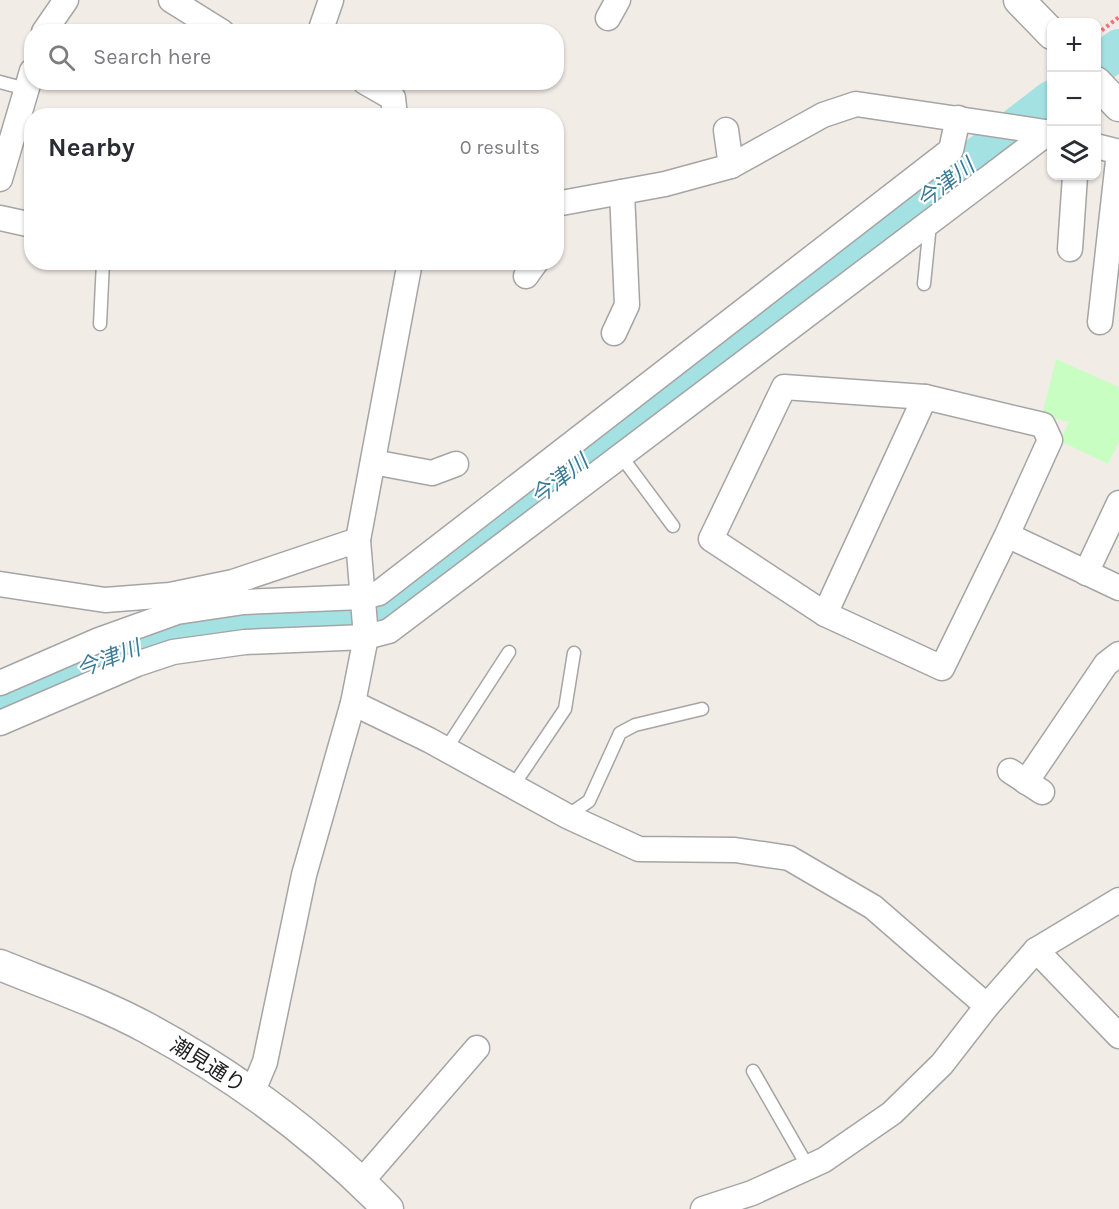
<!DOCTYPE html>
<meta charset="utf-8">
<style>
:root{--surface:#fff;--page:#f2f2f3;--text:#2b2b33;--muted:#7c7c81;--line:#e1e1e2}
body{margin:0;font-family:Karla,"Noto Sans JP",sans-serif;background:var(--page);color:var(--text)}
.controls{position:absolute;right:18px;top:18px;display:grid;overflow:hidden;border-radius:12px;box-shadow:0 2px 4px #0004}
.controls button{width:54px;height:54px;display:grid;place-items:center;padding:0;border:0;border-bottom:2px solid var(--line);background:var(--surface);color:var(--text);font:30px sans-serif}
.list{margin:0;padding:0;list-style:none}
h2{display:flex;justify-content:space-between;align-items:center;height:78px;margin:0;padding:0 24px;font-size:26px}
h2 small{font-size:20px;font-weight:400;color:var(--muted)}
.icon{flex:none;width:33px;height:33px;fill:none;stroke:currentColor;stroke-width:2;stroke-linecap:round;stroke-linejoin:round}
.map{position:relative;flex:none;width:1119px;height:1209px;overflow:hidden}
.search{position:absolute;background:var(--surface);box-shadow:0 2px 4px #0004;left:24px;top:24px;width:540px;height:66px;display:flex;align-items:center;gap:15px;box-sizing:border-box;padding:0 21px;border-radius:24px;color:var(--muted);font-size:22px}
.panel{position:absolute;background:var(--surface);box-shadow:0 2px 4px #0004;left:24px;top:108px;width:540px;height:162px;border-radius:24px}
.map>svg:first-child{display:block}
</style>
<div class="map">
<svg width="1119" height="1209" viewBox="0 0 1119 1209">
<rect width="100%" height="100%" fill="#f2ece7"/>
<polygon fill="#c9fec2" points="1056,359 1119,387 1119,442 1108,464 1060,441 1069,422 1042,415"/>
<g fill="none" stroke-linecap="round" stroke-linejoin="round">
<g stroke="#a4e1e3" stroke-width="40">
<polyline points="1096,66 1119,49"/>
<polyline points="0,702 129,649 179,633 375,621 1052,100"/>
</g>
<g stroke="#a5a5a5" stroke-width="15">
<g id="service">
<polyline points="0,82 26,89"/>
<polyline points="924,284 930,224"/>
<polyline points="100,324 103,262"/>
<polyline points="621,456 673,526"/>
<polyline points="446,749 509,652"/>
<polyline points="513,786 565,709 574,653"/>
<polyline points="567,816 589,801 620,733 635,725 702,709"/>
<polyline points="753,1071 808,1167"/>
</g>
</g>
<g stroke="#a5a5a5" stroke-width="27">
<g id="minor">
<polyline points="171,0 222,32"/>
<polyline points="608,18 618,0"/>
<polyline points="44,32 66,0"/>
<polyline points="320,32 331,0"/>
<polyline points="365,82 393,98 395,116"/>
<polyline points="726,130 731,166"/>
<polyline points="1096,146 1119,152 1100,322"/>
<polyline points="0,179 32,71"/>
<polyline points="556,204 665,184 731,166 823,115 856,104 1052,133"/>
<polyline points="0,218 32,225"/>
<polyline points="1070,249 1075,176"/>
<polyline points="526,276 536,262"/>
<polyline points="614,333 627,305 622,192"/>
<polyline points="373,462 432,473 456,464"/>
<polyline points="1007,535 1050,440 1043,425 925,397 784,387 711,539 825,614 942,668 1007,535 1119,588"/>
<polyline points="1086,573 1119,503"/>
<polyline points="0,584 105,600 170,595 233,582 358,540"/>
<polyline points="825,614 925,397"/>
<polyline points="0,683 99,640 177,612 244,602 362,597 379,593 951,150 958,118"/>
<polyline points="353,703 429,740 567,816 639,849 735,850 789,858 873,907 987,1006"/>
<polyline points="0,723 137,664 173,652 245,642 366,637 389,631 1049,132"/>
<polyline points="1010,771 1042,792"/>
<polyline points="1026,782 1106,664 1119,654"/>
<polyline points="1036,950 1119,1036"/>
<polyline points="252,1093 265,1062 304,875 353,703 366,637 358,540 410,262"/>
<polyline points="361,1182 477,1048"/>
<polyline points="703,1209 752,1193 824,1160 892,1113 942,1064 987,1006 1036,950 1119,900"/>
</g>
</g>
<g stroke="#a5a5a5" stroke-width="33">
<g id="tertiary">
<polyline points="1019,0 1052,34"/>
<polyline points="1096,82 1119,106"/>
<path d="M0,965C49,985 101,1003 147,1028C236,1076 318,1137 388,1209"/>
</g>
</g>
<polyline stroke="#ff6b7a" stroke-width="4" stroke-dasharray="3 3" stroke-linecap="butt" points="1097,34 1119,17"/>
<use href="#service" stroke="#fff" stroke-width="12"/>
<use href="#minor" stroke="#fff" stroke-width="24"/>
<use href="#tertiary" stroke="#fff" stroke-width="30"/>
</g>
<g text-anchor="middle" stroke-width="4.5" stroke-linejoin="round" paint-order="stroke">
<g font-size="21" fill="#212121" stroke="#fff">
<text transform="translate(208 1065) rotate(32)" y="7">潮見通り</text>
</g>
<g font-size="22" font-style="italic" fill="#3a7c98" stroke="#fff">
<text transform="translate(945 183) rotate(-38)" y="8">今津川</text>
<text transform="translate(559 479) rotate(-38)" y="8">今津川</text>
<text transform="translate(108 658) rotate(-21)" y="8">今津川</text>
</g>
</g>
</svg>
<div class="controls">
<button>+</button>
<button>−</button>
<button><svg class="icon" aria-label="layers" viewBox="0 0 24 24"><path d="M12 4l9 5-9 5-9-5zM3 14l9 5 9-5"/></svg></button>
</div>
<div class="search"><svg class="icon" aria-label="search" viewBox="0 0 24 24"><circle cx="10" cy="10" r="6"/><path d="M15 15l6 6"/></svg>Search here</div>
<section class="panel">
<h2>Nearby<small>0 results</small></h2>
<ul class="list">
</ul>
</section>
</div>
